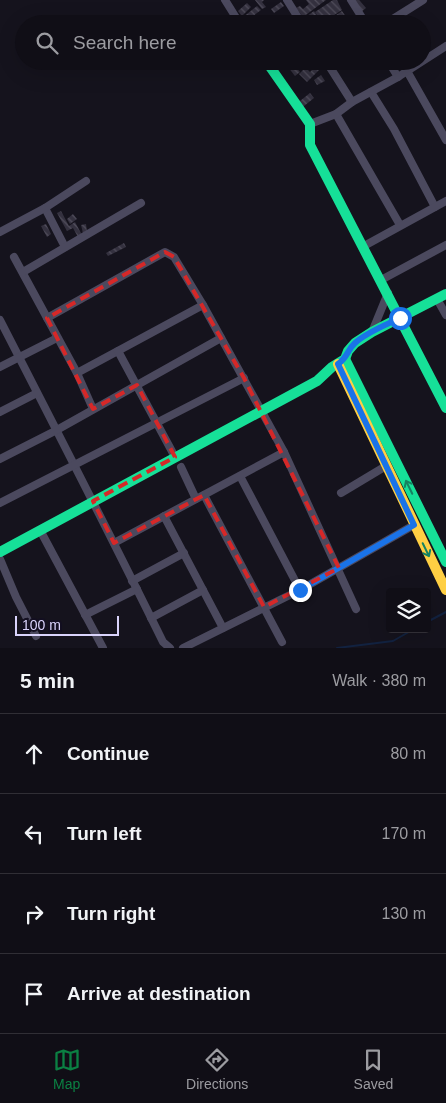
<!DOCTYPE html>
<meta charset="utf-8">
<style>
:root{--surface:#100e16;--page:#1e1c23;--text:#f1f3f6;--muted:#9c9ca1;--line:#302e35;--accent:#0b8043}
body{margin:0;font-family:Helvetica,sans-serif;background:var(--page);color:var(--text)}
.controls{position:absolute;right:15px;bottom:15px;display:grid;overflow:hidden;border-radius:5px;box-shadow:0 5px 20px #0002}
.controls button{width:45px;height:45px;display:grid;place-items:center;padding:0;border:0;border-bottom:1px solid var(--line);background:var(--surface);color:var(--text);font:25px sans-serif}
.scale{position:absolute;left:15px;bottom:12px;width:104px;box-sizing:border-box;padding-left:5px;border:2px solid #d9d3fb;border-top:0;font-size:14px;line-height:18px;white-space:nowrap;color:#d9d3fb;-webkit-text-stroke:4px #130f21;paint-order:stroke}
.stop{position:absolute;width:15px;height:15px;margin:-11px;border:4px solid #1a73e8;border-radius:50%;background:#fff}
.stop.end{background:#1a73e8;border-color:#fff;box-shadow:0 1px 5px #0008}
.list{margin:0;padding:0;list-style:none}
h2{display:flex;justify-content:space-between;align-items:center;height:65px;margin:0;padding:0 20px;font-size:21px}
h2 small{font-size:16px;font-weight:400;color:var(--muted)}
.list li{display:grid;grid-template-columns:32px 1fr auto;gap:15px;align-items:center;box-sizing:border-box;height:80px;padding:0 20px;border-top:1px solid var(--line)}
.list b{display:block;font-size:19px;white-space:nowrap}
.list em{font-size:16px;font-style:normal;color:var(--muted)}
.icon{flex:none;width:28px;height:28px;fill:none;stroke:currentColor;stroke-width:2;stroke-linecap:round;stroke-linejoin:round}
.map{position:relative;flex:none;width:446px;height:648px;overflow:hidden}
.search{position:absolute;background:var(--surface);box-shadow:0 5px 20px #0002;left:15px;right:15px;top:15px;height:55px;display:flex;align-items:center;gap:12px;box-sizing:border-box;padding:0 18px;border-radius:28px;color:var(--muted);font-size:19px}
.sheet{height:385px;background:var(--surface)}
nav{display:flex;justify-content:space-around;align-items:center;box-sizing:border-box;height:70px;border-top:1px solid var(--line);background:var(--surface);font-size:14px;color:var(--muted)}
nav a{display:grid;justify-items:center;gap:2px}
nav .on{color:var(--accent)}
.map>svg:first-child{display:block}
</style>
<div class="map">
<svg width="446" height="648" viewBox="0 0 446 648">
<defs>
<pattern id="building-back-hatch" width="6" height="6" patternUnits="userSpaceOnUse" patternTransform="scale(1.25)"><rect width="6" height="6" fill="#34313f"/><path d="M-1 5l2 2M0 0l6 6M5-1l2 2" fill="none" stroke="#514e5c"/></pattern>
</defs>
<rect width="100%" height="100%" fill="#15131d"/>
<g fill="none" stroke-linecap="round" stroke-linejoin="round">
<g stroke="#122240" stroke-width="2">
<polyline points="427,622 446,612"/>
<polyline points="337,648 393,641 414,629"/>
</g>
</g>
<g fill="url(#building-back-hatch)">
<polygon points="255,0 264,0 262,2 266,7 262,9"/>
<polygon points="306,0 326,0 303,17 296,8 300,6 303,9 309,4"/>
<polygon points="333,0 337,0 342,10 320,24 310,24 319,18 315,12"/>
<polygon points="352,0 359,0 366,8 361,12"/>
<polygon points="281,2 284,6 274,13 271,9"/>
<polygon points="247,3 251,7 242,16 238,11"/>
<polygon points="257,6 261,10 245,22 242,18"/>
<polygon points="314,11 318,17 307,24 303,19"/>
<polygon points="342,11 346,17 336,24 331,24 329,20"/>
<polygon points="307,61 319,61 307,69 310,72 316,66 319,70 307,82 299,74 306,67 303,63"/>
<polygon points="292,63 300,72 295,76 288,67"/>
<polygon points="321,75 325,81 317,85 314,80"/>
<polygon points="310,93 314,98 299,110 295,105"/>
<polygon points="61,211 69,226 75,222 82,235 78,237 73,228 67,231 57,213"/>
<polygon points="73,214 77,219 70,224 67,219"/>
<polygon points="46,224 51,234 47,237 41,226"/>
<polygon points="86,224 87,232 83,233 81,225"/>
<polygon points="124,243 126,247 108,256 106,253"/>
</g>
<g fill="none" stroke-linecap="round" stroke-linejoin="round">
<g stroke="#4b495e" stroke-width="8">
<polyline points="225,0 240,24"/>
<polyline points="287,0 302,24"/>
<polyline points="351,0 366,24"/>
<polyline points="385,24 423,0"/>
<polyline points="326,61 352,102"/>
<polyline points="388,61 398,77"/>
<polyline points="407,71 446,140"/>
<polyline points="371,92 394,129 435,207"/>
<polyline points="336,114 400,225"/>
<polyline points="310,124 336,114 352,102 398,77 446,46"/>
<polyline points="45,208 65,247"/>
<polyline points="0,232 45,208 86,181"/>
<polyline points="364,246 446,201"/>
<polyline points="14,257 77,373 93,409"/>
<polyline points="23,272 141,203"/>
<polyline points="381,280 446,245"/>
<polyline points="437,299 446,315"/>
<polyline points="203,305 284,452 356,609"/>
<polyline points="47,318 165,252 174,257 203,305 77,373"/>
<path d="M0,320C55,427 110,534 163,642L170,648"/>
<polyline points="372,332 388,293"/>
<polyline points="118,351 175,457"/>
<polyline points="0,367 57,338"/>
<polyline points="0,412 37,393"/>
<polyline points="0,459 55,431 221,338"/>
<polyline points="181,467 196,499"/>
<polyline points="240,476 300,590"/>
<polyline points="341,493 386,466"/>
<polyline points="204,495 282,642"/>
<polyline points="0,503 244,378"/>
<polyline points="164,516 223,628"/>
<polyline points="40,530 103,648"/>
<polyline points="114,543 284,452"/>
<polyline points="0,559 16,597 36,636"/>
<polyline points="132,581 184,553"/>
<polyline points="85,615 137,589"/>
<polyline points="151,618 203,590"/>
<polyline points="183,648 300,590 414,525"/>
</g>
<g stroke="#16e098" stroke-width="10">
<polyline points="266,61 310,124 310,145 446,408"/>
<polyline points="345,359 446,562"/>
<polyline points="0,552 317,381 332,367 345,359 348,351 355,343 372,332 446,294"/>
</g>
<polyline stroke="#ffcf43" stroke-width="10" points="338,364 446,590"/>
</g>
<defs><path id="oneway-shaft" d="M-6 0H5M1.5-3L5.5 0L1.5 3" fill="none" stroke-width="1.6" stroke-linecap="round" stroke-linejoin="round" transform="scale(1.25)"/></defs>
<g stroke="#158262">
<use href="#oneway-shaft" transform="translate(409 487) rotate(-116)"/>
<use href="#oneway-shaft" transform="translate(426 550) rotate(64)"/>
</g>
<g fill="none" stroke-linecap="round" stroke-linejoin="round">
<path stroke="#1a73e8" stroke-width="6" d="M300,590L414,525L338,364C348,357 347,350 355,343C367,332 386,325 400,318"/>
</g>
<path fill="none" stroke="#d62828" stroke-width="4" stroke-dasharray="10 6" stroke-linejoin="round" d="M165,252L174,257L244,378L339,568L264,607L204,495L114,543L93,501L175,457L137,385L93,409L47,318Z"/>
</svg>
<div class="controls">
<button><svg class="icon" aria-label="layers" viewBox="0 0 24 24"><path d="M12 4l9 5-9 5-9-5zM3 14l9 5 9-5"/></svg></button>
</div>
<div class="scale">100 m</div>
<div class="stop" style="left:400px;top:318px"></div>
<div class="stop end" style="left:300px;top:590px"></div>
<div class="search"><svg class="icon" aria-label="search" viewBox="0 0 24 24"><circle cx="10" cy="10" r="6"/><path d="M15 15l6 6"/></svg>Search here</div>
</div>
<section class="sheet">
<h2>5 min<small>Walk · 380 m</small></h2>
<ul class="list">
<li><svg class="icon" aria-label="ahead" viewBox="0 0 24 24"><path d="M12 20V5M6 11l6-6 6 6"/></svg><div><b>Continue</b></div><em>80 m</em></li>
<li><svg class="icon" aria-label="left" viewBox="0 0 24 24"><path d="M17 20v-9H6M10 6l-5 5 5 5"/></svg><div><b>Turn left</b></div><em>170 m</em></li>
<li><svg class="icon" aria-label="right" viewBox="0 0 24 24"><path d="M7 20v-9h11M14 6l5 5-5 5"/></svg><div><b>Turn right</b></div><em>130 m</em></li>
<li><svg class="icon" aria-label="arrive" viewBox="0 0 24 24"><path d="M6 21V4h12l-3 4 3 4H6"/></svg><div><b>Arrive at destination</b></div></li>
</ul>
</section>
<nav>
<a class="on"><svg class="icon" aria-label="map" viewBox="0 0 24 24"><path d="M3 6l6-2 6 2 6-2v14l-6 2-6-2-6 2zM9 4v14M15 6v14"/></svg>Map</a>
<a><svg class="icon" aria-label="directions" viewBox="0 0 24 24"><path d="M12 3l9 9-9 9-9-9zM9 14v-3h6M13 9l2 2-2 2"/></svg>Directions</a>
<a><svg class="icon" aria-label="saved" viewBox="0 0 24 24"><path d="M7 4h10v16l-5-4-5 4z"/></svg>Saved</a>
</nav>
